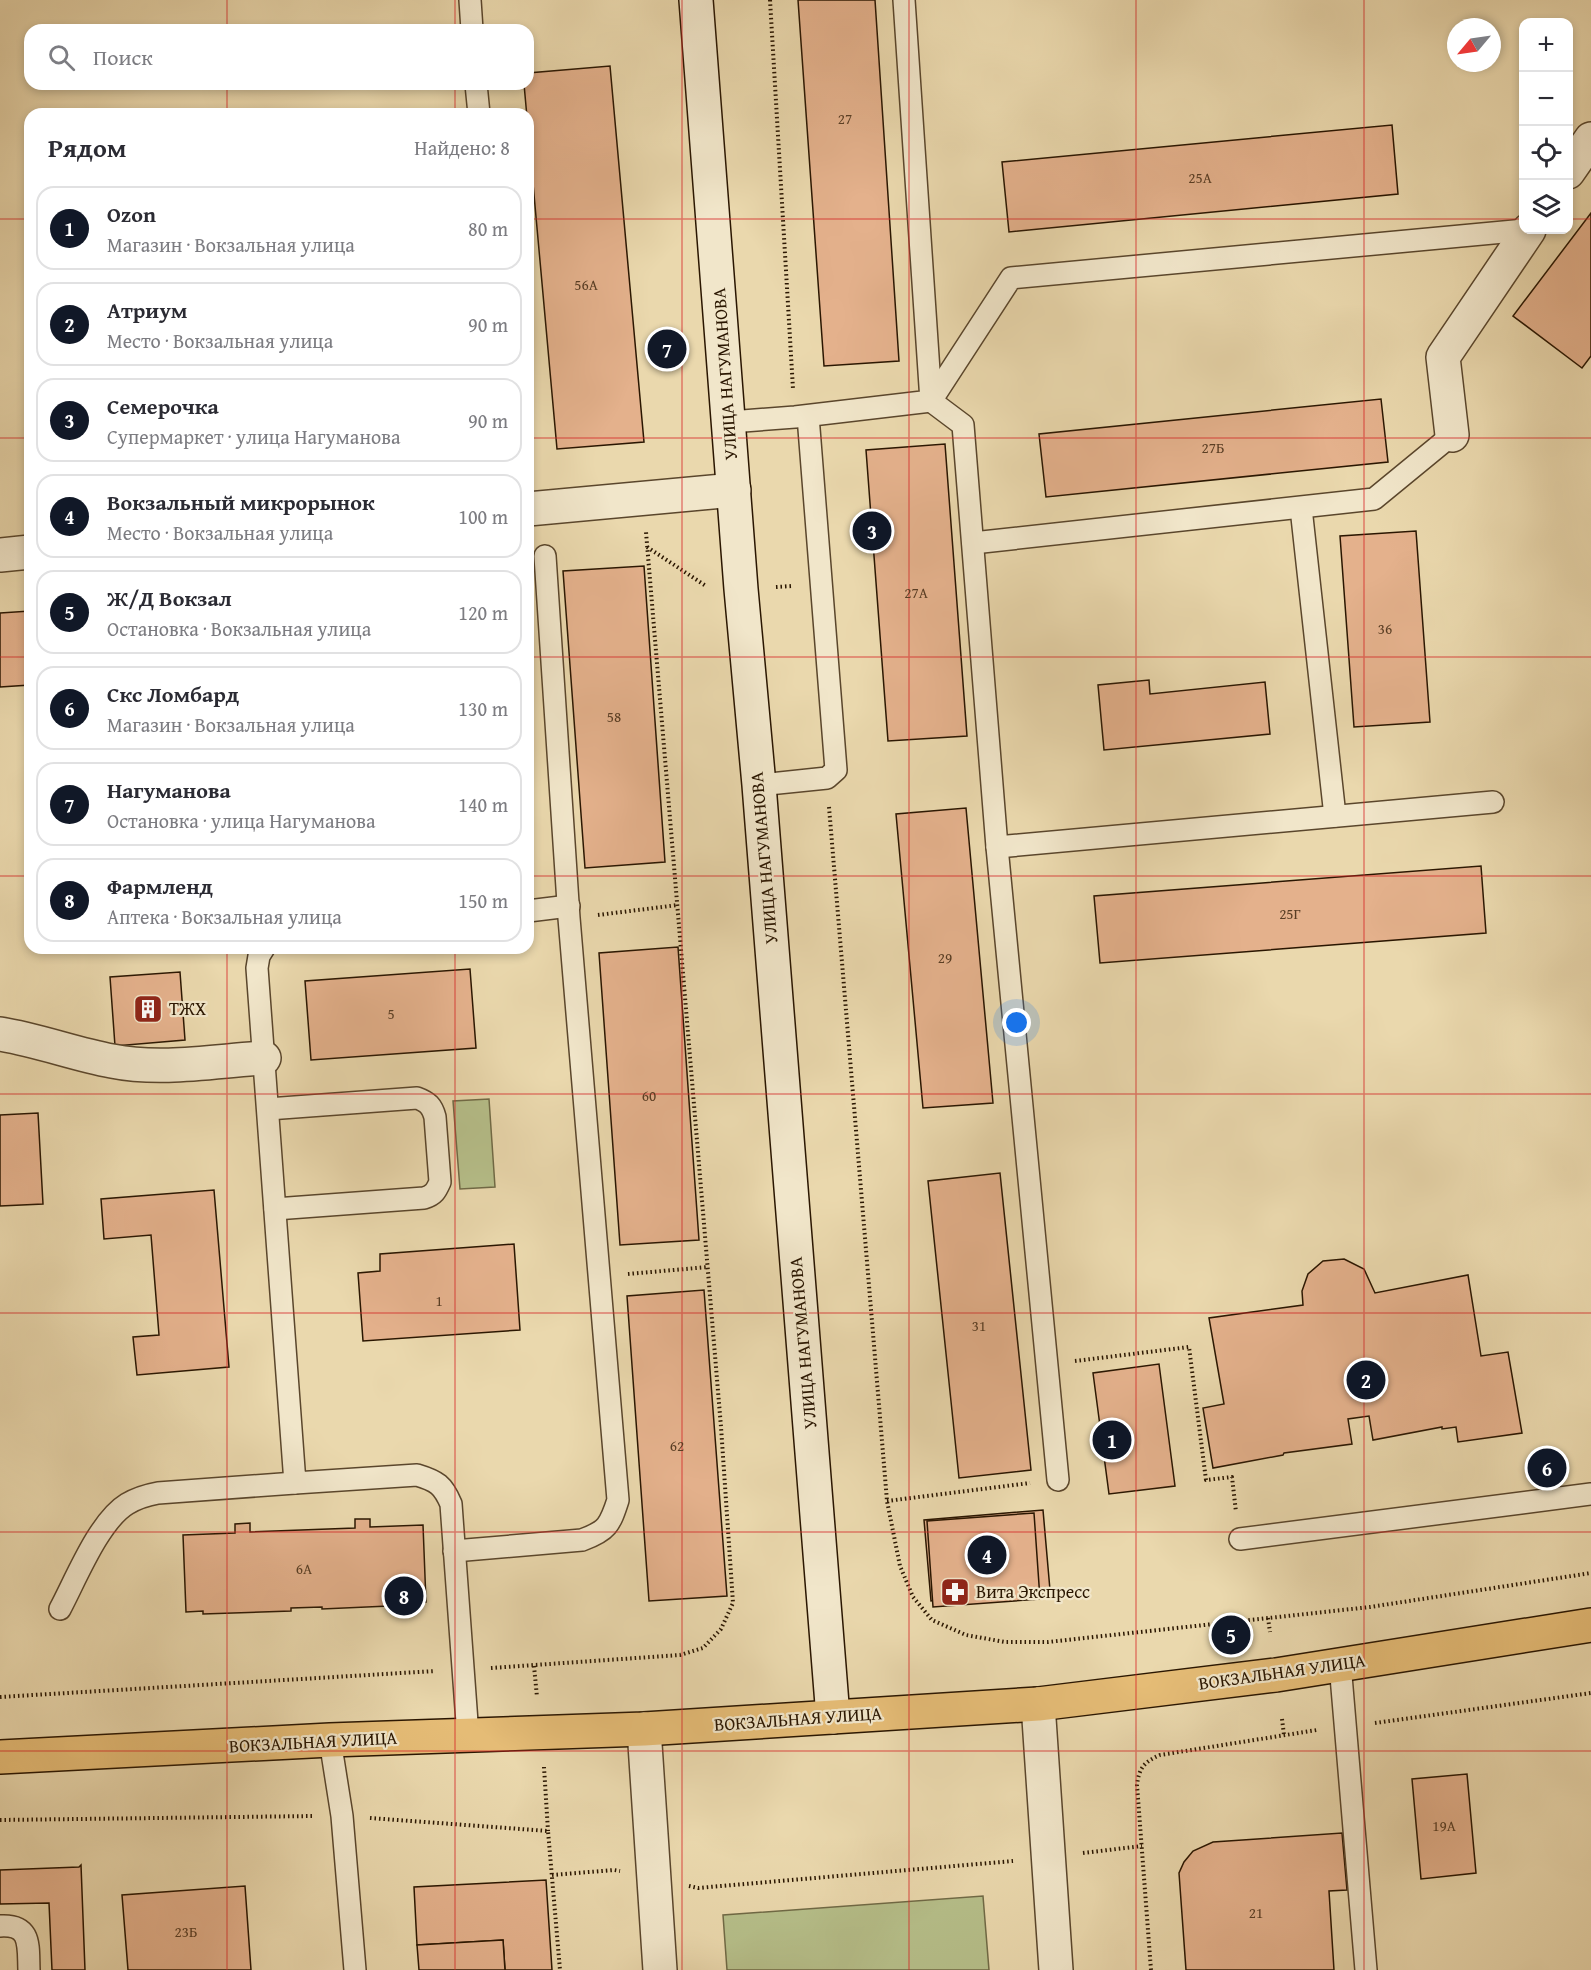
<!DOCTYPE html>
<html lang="ru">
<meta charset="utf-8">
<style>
:root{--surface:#fff;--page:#f2f2f3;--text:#2b2b33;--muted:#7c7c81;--line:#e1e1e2;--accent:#111827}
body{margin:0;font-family:"Gentium Book Plus",serif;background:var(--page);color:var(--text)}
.controls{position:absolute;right:18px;top:18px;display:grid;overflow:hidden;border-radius:12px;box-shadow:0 3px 9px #0003}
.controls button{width:54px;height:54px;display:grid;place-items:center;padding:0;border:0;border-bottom:2px solid var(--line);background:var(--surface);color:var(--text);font:30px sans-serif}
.compass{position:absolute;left:1447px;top:18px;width:54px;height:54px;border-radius:50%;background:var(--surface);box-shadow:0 3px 9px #0003;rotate:241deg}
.you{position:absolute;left:1017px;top:1023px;width:21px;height:21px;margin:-15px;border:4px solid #fff;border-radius:50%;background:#1a73e8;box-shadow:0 0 0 9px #1a73e833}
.badge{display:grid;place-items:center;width:39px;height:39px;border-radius:50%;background:var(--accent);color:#fff;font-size:20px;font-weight:700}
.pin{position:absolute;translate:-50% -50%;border:3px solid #fff;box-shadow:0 2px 6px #0006}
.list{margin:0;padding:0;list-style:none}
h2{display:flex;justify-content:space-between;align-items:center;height:78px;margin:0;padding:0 24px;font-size:26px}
h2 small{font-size:20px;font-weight:400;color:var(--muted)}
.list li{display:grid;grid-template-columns:39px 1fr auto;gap:18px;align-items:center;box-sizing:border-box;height:84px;margin:0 12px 12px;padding:0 12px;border:2px solid var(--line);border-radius:18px}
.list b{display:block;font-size:22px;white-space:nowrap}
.list p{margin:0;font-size:20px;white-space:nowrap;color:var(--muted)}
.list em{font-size:20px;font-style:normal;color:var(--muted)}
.icon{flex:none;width:33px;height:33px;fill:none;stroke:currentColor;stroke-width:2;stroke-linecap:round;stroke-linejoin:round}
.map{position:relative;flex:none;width:1591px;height:1970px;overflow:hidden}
.search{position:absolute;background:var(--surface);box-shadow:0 3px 9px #0003;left:24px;top:24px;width:510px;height:66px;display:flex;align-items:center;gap:15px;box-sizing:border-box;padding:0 21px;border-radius:18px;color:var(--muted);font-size:22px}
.panel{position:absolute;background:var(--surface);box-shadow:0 3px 9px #0003;left:24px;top:108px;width:510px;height:846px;border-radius:18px}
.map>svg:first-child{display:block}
</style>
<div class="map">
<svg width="1591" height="1970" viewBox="0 0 1591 1970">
<rect width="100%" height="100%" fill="#ead8ad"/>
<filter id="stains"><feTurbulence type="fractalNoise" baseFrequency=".00333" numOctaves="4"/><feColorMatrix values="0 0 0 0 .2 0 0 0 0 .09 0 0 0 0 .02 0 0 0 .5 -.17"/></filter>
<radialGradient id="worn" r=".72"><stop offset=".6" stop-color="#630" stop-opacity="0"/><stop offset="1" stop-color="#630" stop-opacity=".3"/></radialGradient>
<g fill="#b6bf8a" stroke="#706a46" stroke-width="1.5">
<polygon points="489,1099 495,1187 460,1189 453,1101"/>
<polygon points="983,1896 989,1970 727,1970 723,1915"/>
</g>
<g fill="#e4b18c" stroke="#2a1601" stroke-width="1.5">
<polygon points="798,0 875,0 899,361 824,366"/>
<polygon points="610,66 644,442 557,449 524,84 528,84 528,73"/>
<polygon points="1392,125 1398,194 1009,232 1002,162"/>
<polygon points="1591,213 1591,356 1582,368 1513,316"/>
<polygon points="1381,399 1388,462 1046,497 1039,434"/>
<polygon points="945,444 967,736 888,741 866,450"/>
<polygon points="1416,531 1430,722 1354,727 1340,536"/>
<polygon points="644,566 665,862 585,868 563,571"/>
<polygon points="30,611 30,685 0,687 0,613"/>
<polygon points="1149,680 1150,694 1265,682 1270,734 1104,750 1098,685"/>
<polygon points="966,808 993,1103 923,1108 896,814"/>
<polygon points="1481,866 1486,933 1100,963 1094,896"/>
<polygon points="678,947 699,1240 620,1245 599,953"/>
<polygon points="470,969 476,1048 311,1060 305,981"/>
<polygon points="180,972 185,1040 115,1046 110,977"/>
<polygon points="38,1113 43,1204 0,1206 0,1115"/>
<polygon points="1000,1173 1031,1470 959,1478 928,1181"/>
<polygon points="214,1190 229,1367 137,1375 133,1337 159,1335 151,1235 104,1239 101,1199"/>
<polygon points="514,1244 520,1330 363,1341 358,1273 380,1271 380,1254"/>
<polygon points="1344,1259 1364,1269 1375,1293 1468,1275 1481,1356 1508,1352 1522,1433 1458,1442 1456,1427 1442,1429 1442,1427 1373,1440 1369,1416 1348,1419 1352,1444 1284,1453 1283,1455 1213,1468 1203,1408 1224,1404 1209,1318 1303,1305 1302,1291 1308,1274 1323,1261"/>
<polygon points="704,1290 727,1596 649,1601 627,1296"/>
<polygon points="1159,1364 1175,1486 1109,1494 1093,1373"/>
<polygon points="1043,1510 1050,1590 1044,1591 1044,1594 1005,1598 1004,1594 978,1597 978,1600 938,1603 938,1600 931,1601 924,1520"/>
<polygon points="1034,1513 1040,1599 933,1607 927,1521"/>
<polygon points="355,1519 370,1519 370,1527 423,1525 426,1602 411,1603 411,1605 322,1609 322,1607 291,1608 291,1611 203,1614 203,1611 186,1612 183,1535 235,1533 235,1524 250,1523 250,1532 355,1528"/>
<polygon points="1467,1774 1476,1873 1421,1879 1412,1779"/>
<polygon points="1342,1833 1347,1890 1329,1891 1334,1970 1186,1970 1179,1873 1184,1862 1193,1851 1213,1842"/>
<polygon points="81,1865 85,1970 52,1970 49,1903 0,1904 0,1870 79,1867"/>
<polygon points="546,1880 552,1970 505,1970 503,1940 417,1945 414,1887"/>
<polygon points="245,1886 251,1970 128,1970 122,1895"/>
<polygon points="503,1940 505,1970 419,1970 417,1945"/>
</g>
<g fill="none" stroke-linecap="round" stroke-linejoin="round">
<g stroke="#5a462c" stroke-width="24">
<g id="lane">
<polyline points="470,0 472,30"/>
<polyline points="476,84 479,114"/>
<polyline points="730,422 795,417 931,401 904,0"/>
<polyline points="1301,508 1335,816"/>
<polyline points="973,543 1374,499 1452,435"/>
<polyline points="759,785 827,778 836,770 808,416"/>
<polyline points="997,847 1493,802"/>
<polyline points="528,911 569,906"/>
<path d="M264,948L259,956L257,968L295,1483L417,1475C437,1481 443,1485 451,1504L468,1736"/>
<path d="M268,1109L417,1098C428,1102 432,1106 435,1117L440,1182C436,1191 434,1195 424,1198L275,1209"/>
<polyline points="1058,1480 997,847 963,425 931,401 1011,278 1525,230"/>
<polyline points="1240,1539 1591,1494"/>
<path d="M454,1551L582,1540C607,1531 610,1525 618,1500L569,918L545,556"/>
<path d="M60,1609C76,1579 99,1521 127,1504C137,1498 147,1495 158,1493L295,1483"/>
<polyline points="1340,1664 1366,1970"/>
<polyline points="330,1740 342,1816 355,1970"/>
<path d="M0,1926C32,1924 28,1946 29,1970"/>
</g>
</g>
<g stroke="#5a462c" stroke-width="36">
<g id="street">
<polyline points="1568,172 1591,139"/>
<polyline points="1452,435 1443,357 1529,230"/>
<polyline points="528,509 734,490"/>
<polyline points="0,555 30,552"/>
<path d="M0,1034C38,1040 74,1054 112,1061C161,1071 215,1061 264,1058"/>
<polyline points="1038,1704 1056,1970"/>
<polyline points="644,1729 660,1970"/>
</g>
</g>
<g stroke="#2a1601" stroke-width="36">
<polyline id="secondary" points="696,0 741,589 759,785 833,1717"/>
</g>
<g stroke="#2a1601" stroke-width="36">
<polyline id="primary" points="0,1757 330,1740 644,1729 1038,1704 1276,1675 1591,1625"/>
</g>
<g stroke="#2a1601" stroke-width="4" stroke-dasharray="1.5 3" stroke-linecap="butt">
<polyline points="770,0 793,389"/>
<polyline points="647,547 706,586"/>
<polyline points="776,587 792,586"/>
<polyline points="829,807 887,1501 900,1566 913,1597 932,1620 966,1635 1005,1642 1048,1642 1370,1607 1591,1573"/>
<polyline points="598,915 678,905"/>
<polyline points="628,1274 708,1267"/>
<polyline points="1075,1361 1189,1347 1206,1480 1232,1477 1236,1512"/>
<polyline points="887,1501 1030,1483"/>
<polyline points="1268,1618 1270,1632"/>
<polyline points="534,1666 537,1697"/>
<polyline points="491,1668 680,1655 703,1648 721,1629 733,1603 721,1427 646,532"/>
<polyline points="0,1697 435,1671"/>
<polyline points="1282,1719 1284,1735"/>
<polyline points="1375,1723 1591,1693"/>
<polyline points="544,1767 548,1831"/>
<polyline points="370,1818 548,1831 560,1970"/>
<polyline points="0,1820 314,1816"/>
<polyline points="1083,1853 1142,1846"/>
<polyline points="552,1875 614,1870 620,1871"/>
<polyline points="689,1886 698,1888 1013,1861"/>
<path d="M1151,1970L1137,1785C1139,1768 1144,1762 1160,1755L1317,1730"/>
</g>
<use href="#lane" stroke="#f1e6ca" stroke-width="21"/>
<use href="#street" stroke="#f1e6ca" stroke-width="33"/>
<use href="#secondary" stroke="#f1e6ca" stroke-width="33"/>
<use href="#primary" stroke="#e5bc76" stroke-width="33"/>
</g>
<path fill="none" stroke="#d62828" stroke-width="1.5" stroke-opacity="0.55" d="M227,0V30M455,0V30M682,0V1970M909,0V1970M1136,0V1970M1364,0V1970M227,84V114M455,84V114M0,219H30M528,219H1524M1568,219H1591M0,438H30M528,438H1591M0,657H30M528,657H1591M0,876H30M528,876H1591M227,948V1970M455,948V1970M0,1094H1591M0,1313H1591M0,1532H1591M0,1751H1591"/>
<defs>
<g id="building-square" transform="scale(1.5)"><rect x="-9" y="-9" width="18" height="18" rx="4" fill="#8f2418" stroke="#f1e6ca"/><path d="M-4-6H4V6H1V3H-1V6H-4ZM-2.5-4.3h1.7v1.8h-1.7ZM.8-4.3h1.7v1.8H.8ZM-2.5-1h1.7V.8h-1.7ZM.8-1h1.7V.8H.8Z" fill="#fff"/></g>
<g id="pharmacy-square" transform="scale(1.5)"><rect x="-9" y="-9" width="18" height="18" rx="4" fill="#8f2418" stroke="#f1e6ca"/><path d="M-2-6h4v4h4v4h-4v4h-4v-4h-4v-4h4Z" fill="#fff"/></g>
</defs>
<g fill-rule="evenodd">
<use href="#building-square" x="148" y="1009"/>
<use href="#pharmacy-square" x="955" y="1592"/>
</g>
<g text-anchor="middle" stroke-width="4.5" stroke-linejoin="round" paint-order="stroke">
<g font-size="15" fill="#583d24">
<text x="845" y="124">27</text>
<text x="1200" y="183">25А</text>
<text x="586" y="290">56А</text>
<text x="1213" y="453">27Б</text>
<text x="916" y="598">27А</text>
<text x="1385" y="634">36</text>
<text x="614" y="722">58</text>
<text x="1290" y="919">25Г</text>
<text x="945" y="963">29</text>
<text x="391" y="1019">5</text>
<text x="649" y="1101">60</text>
<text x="439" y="1306">1</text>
<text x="979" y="1331">31</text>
<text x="677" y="1451">62</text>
<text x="304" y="1574">6А</text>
<text x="1444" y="1831">19А</text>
<text x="1256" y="1918">21</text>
<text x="186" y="1937">23Б</text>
</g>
<g font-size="18" fill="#2a1601" stroke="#f1e6ca">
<text transform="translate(725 374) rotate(-94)" y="6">УЛИЦА НАГУМАНОВА</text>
<text transform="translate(764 858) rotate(-95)" y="6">УЛИЦА НАГУМАНОВА</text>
<text transform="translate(803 1343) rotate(-95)" y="6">УЛИЦА НАГУМАНОВА</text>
<text transform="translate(1282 1672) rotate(-8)" y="6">ВОКЗАЛЬНАЯ УЛИЦА</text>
<text transform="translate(798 1719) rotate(-4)" y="6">ВОКЗАЛЬНАЯ УЛИЦА</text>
<text transform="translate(313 1742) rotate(-3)" y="6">ВОКЗАЛЬНАЯ УЛИЦА</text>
</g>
<g font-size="18" fill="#2a1601" stroke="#f1e6ca" text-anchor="start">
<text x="169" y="1015">ТЖХ</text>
<text x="976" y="1598">Вита Экспресс</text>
</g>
</g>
<rect width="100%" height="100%" filter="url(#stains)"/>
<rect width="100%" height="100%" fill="url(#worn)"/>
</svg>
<div class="controls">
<button>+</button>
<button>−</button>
<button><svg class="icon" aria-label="locate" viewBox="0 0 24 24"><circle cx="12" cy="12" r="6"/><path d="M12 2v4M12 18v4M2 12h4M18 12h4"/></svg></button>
<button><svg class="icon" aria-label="layers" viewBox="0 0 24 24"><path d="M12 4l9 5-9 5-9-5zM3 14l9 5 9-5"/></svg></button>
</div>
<svg class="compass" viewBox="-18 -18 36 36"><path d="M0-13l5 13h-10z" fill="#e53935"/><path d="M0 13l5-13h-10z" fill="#7c7c81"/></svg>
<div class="you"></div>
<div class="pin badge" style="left:1112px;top:1440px">1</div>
<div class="pin badge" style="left:1366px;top:1380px">2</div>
<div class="pin badge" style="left:872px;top:531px">3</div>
<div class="pin badge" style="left:987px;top:1555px">4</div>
<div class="pin badge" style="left:1231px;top:1635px">5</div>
<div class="pin badge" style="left:1547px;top:1468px">6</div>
<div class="pin badge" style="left:667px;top:349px">7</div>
<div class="pin badge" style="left:404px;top:1596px">8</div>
<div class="search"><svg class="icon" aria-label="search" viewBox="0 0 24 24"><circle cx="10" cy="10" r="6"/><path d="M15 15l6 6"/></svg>Поиск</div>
<section class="panel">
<h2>Рядом<small>Найдено: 8</small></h2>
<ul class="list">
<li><span class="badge">1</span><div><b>Ozon</b><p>Магазин · Вокзальная улица</p></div><em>80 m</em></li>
<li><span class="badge">2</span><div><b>Атриум</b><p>Место · Вокзальная улица</p></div><em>90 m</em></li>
<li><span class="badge">3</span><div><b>Семерочка</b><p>Супермаркет · улица Нагуманова</p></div><em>90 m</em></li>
<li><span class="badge">4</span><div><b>Вокзальный микрорынок</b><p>Место · Вокзальная улица</p></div><em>100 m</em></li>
<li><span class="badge">5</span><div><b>Ж/Д Вокзал</b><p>Остановка · Вокзальная улица</p></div><em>120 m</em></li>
<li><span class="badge">6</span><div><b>Скс Ломбард</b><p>Магазин · Вокзальная улица</p></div><em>130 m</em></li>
<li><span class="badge">7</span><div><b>Нагуманова</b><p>Остановка · улица Нагуманова</p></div><em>140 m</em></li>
<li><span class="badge">8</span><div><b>Фармленд</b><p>Аптека · Вокзальная улица</p></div><em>150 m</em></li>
</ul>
</section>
</div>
